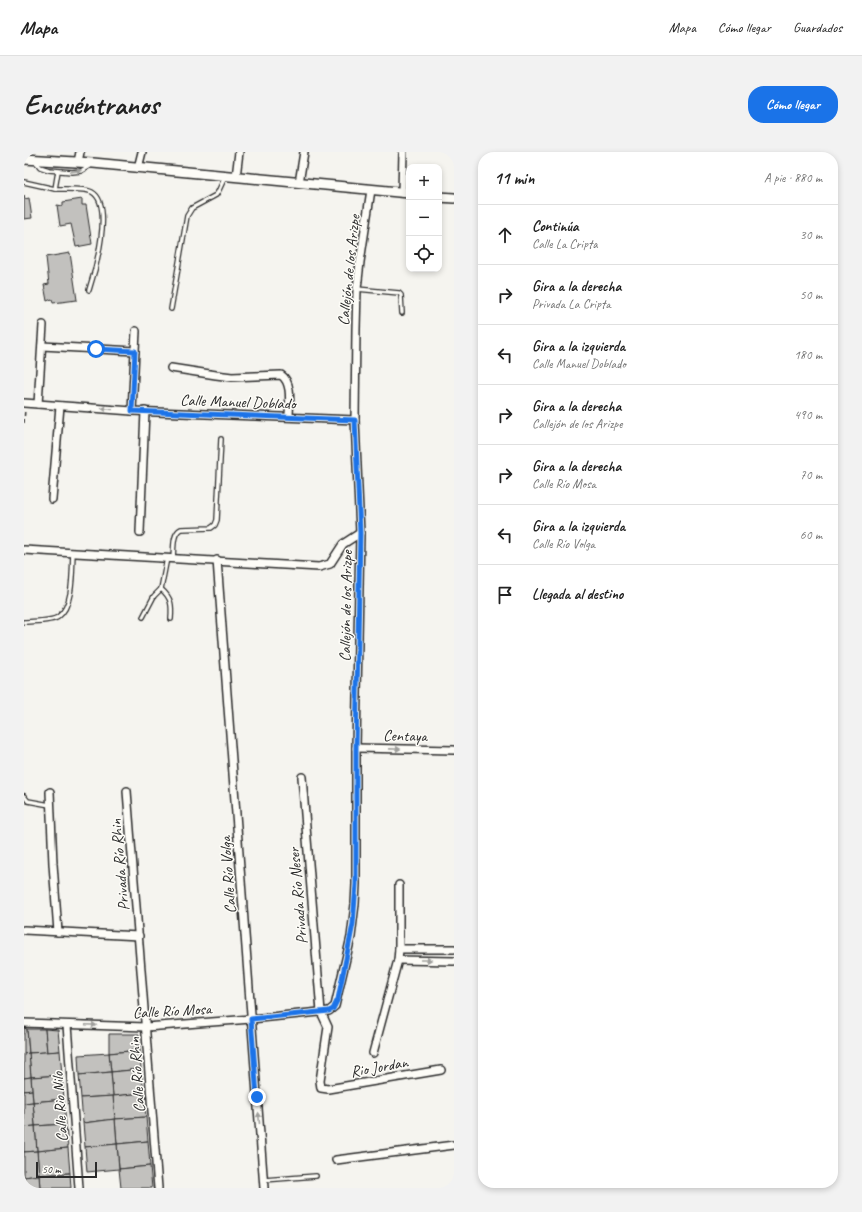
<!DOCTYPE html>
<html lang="es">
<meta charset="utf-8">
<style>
:root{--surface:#fff;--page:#f2f2f2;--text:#222;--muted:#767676;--line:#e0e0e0;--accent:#1a73e8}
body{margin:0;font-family:Caveat,sans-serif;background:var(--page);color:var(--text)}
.controls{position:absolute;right:12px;top:12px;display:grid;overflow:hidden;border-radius:8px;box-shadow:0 2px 6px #0003}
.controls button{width:36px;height:36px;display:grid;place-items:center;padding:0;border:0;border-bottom:1px solid var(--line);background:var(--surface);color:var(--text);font:20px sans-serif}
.scale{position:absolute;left:12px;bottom:10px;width:61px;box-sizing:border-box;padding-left:4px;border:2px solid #2b2b2b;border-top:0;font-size:11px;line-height:14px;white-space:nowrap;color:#2b2b2b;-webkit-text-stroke:3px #fdfcf7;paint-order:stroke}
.stop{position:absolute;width:12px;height:12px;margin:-9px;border:3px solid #1a73e8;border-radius:50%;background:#fff}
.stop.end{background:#1a73e8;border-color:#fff;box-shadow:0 1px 4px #0008}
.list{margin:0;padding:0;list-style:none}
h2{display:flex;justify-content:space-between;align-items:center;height:52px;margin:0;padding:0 16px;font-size:17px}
h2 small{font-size:13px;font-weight:400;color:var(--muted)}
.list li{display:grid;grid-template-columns:26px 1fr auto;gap:12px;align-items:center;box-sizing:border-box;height:60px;padding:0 16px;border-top:1px solid var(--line)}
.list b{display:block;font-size:15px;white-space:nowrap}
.list p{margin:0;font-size:13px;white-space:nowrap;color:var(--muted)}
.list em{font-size:13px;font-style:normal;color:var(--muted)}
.icon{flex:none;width:22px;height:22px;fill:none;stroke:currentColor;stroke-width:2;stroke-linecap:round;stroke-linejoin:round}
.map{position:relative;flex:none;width:430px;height:1036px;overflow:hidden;border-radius:16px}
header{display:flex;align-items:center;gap:24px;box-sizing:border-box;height:56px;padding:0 20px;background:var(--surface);border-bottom:1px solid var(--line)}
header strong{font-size:19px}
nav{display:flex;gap:22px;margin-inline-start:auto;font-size:14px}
.intro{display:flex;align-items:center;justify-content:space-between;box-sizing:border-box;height:96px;padding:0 24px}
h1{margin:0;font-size:28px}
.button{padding:10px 18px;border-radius:16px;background:var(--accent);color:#fff;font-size:14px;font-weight:700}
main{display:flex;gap:24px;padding:0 24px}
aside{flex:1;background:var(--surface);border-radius:16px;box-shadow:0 2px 6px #0003}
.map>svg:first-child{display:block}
</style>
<header>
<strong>Mapa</strong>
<nav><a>Mapa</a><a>Cómo llegar</a><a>Guardados</a></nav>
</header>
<div class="intro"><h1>Encuéntranos</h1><a class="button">Cómo llegar</a></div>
<main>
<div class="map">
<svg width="430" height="1036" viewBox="0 0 430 1036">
<rect width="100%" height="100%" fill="#f5f4ef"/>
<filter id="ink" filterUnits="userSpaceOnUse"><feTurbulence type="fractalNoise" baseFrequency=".025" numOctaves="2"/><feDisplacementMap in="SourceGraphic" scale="8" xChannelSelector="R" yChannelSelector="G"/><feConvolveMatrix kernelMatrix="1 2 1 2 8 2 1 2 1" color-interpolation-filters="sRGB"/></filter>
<g filter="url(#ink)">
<g fill="#c2c1be" stroke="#2b2b2b">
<polygon points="0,43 1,47 5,46 8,66 0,67"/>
<polygon points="58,47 58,53 62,53 68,92 52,95 47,72 36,74 33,53 39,54 39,50"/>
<polygon points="46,101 53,148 29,151 28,147 23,149 20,133 25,132 22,105"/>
<polygon points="0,876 3,877 5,901 0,902"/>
<polygon points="3,877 21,877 23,900 5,901"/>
<polygon points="21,877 34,878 36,899 23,900"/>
<polygon points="85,882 115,882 116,898 85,901"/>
<polygon points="116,898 117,917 87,920 85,901"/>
<polygon points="36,899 38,923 7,925 5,901"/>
<polygon points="5,901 7,925 0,926 0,902"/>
<polygon points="85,901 87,920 55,923 54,903"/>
<polygon points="117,917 120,941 89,944 87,920"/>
<polygon points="87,920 89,944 57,946 55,923"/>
<polygon points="38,923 40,947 9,950 7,925"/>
<polygon points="7,925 8,938 0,939 0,926"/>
<polygon points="8,938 9,950 0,951 0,939"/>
<polygon points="120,941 122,965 91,967 89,944"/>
<polygon points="89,944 91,967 59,971 57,946"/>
<polygon points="40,947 42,972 11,974 9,950"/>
<polygon points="9,950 11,974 0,975 0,951"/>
<polygon points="122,965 124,989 93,992 91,967"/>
<polygon points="91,967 93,992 61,995 59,971"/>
<polygon points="42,972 44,996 13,999 11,974"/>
<polygon points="11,974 13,999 0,1000 0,975"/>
<polygon points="124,989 126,1014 95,1017 93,992"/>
<polygon points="93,992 95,1017 63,1020 61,995"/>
<polygon points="44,996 46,1021 15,1023 13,999"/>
<polygon points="13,999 15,1023 0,1025 0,1000"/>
<polygon points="126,1014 128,1036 97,1036 95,1017"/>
<polygon points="46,1021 47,1036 16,1036 15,1023"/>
<polygon points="15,1023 16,1036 0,1036 0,1025"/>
</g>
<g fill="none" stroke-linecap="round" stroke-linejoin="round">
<g stroke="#2b2b2b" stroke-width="6">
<g id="lane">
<polyline points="12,10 16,15 25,18 48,20 57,19 67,13"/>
<path d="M34,19L31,37C41,37 61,36 68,40C90,52 71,120 65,138"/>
<polyline points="0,30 31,37"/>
<polyline points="333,137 375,141 377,143 378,161"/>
<polyline points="147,157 163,64 168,56 192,43 194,40 201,25"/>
<path d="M149,407C150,398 148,381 157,377L187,376L191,373L193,368L197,287"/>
<path d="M137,437C148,446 148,454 147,467"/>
<polyline points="119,465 130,444 137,437 143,406"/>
<path d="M0,470C9,469 27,470 34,465C50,454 48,418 49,400"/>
<polyline points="0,644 4,649 26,653"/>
<polyline points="240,1028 292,1024"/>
</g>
</g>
<g stroke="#2b2b2b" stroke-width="10">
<g id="street">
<polyline points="54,10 56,0"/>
<polyline points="114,16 118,0"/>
<polyline points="212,25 215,0"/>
<polyline points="275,31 280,0"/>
<polyline points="378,40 379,0"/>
<polyline points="18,194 111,199"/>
<path d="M147,216L192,223L208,225L257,223C269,231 265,252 265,265"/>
<polyline points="0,251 108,259 331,268"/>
<polyline points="14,252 19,173"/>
<polyline points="108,259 112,179"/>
<polyline points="28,347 36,254"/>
<polyline points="116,380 121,259"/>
<polyline points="0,398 295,415 306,412 319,392 336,381"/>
<polyline points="193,408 240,1036"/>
<polyline points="332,596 430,598"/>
<polyline points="278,625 297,860 304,875 296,929 297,936 304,937 417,918"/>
<polyline points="103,639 134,1036"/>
<polyline points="26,640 29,712 34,780"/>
<polyline points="0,778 115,784"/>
<polyline points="375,797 430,797"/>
<polyline points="374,808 430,809"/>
<polyline points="0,871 122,875 227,867 305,859 311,854 327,785 331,752 332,732 332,596 336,381 331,268 332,177 333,137 336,110 347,38"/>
<polyline points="43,873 55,1036"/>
<polyline points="349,901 374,808 375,797 375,733"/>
<polyline points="312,1008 430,993"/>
</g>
</g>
<g stroke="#2b2b2b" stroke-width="12">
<g id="secondary">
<polyline points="0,7 69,11 385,41"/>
<polyline points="415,45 430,46"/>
</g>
</g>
<polyline stroke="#2b2b2b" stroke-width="1.5" stroke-dasharray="4 3" stroke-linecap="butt" points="0,271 1,257"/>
<use href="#lane" stroke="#fdfcf7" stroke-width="3.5"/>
<use href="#street" stroke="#fdfcf7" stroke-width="7"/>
<use href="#secondary" stroke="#fdfcf7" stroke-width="9"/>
</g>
<defs><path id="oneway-solid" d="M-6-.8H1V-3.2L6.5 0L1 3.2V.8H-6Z"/></defs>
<g fill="#9e9e9b">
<use href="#oneway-solid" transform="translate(52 19) rotate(-8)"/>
<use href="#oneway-solid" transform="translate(83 257) rotate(-176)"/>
<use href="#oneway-solid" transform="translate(371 597) rotate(1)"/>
<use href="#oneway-solid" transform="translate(402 808)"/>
<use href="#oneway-solid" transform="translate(67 873) rotate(2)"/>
<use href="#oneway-solid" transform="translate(235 966) rotate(-95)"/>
</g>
</g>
<g fill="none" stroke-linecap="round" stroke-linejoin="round" filter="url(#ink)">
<polyline stroke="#1a73e8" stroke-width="5" points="72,197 111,199 108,259 331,268 336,381 332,596 332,732 329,772 314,847 309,857 305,859 227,867 233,945"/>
</g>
<g text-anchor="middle" stroke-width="3" stroke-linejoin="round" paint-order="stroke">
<g font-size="16" fill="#2b2b2b" stroke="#fdfcf7">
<text transform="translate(324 118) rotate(-84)" y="6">Callejón de los Arizpe</text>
<text transform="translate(214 249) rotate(2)" y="6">Calle Manuel Doblado</text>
<text transform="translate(321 454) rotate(-89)" y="6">Callejón de los Arizpe</text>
<text transform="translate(381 583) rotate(1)" y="6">Centaya</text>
<text transform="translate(95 713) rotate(-95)" y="6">Privada Río Rhin</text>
<text transform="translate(203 723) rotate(-94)" y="6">Calle Río Volga</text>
<text transform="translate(273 744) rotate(-95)" y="6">Privada Río Neser</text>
<text transform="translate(148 858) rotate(-3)" y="6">Calle Río Mosa</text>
<text transform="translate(355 914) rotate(-10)" y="6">Rio Jordan</text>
<text transform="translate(112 923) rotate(-94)" y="6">Calle Río Rhin</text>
<text transform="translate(35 955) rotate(-94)" y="6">Calle Rio Nilo</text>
</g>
</g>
</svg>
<div class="controls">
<button>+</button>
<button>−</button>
<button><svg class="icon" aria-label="locate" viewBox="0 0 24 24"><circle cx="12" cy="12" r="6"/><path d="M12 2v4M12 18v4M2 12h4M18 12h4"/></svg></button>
</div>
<div class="scale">50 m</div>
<div class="stop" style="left:72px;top:197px"></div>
<div class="stop end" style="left:233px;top:945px"></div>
</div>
<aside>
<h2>11 min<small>A pie · 880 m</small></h2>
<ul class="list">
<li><svg class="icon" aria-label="ahead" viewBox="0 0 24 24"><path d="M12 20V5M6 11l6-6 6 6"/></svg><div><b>Continúa</b><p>Calle La Cripta</p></div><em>30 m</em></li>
<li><svg class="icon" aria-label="right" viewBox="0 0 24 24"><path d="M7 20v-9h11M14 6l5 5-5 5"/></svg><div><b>Gira a la derecha</b><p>Privada La Cripta</p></div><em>50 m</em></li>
<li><svg class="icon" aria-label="left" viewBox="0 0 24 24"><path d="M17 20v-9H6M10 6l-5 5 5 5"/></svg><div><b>Gira a la izquierda</b><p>Calle Manuel Doblado</p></div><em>180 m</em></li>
<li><svg class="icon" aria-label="right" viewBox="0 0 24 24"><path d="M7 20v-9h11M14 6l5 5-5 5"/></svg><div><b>Gira a la derecha</b><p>Callejón de los Arizpe</p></div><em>490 m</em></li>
<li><svg class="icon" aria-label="right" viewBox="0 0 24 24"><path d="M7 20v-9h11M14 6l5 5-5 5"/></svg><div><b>Gira a la derecha</b><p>Calle Río Mosa</p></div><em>70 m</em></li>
<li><svg class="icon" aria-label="left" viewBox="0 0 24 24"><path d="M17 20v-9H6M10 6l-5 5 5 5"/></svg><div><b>Gira a la izquierda</b><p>Calle Río Volga</p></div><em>60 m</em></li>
<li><svg class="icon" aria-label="arrive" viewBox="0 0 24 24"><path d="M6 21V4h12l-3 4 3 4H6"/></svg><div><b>Llegada al destino</b></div></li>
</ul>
</aside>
</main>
